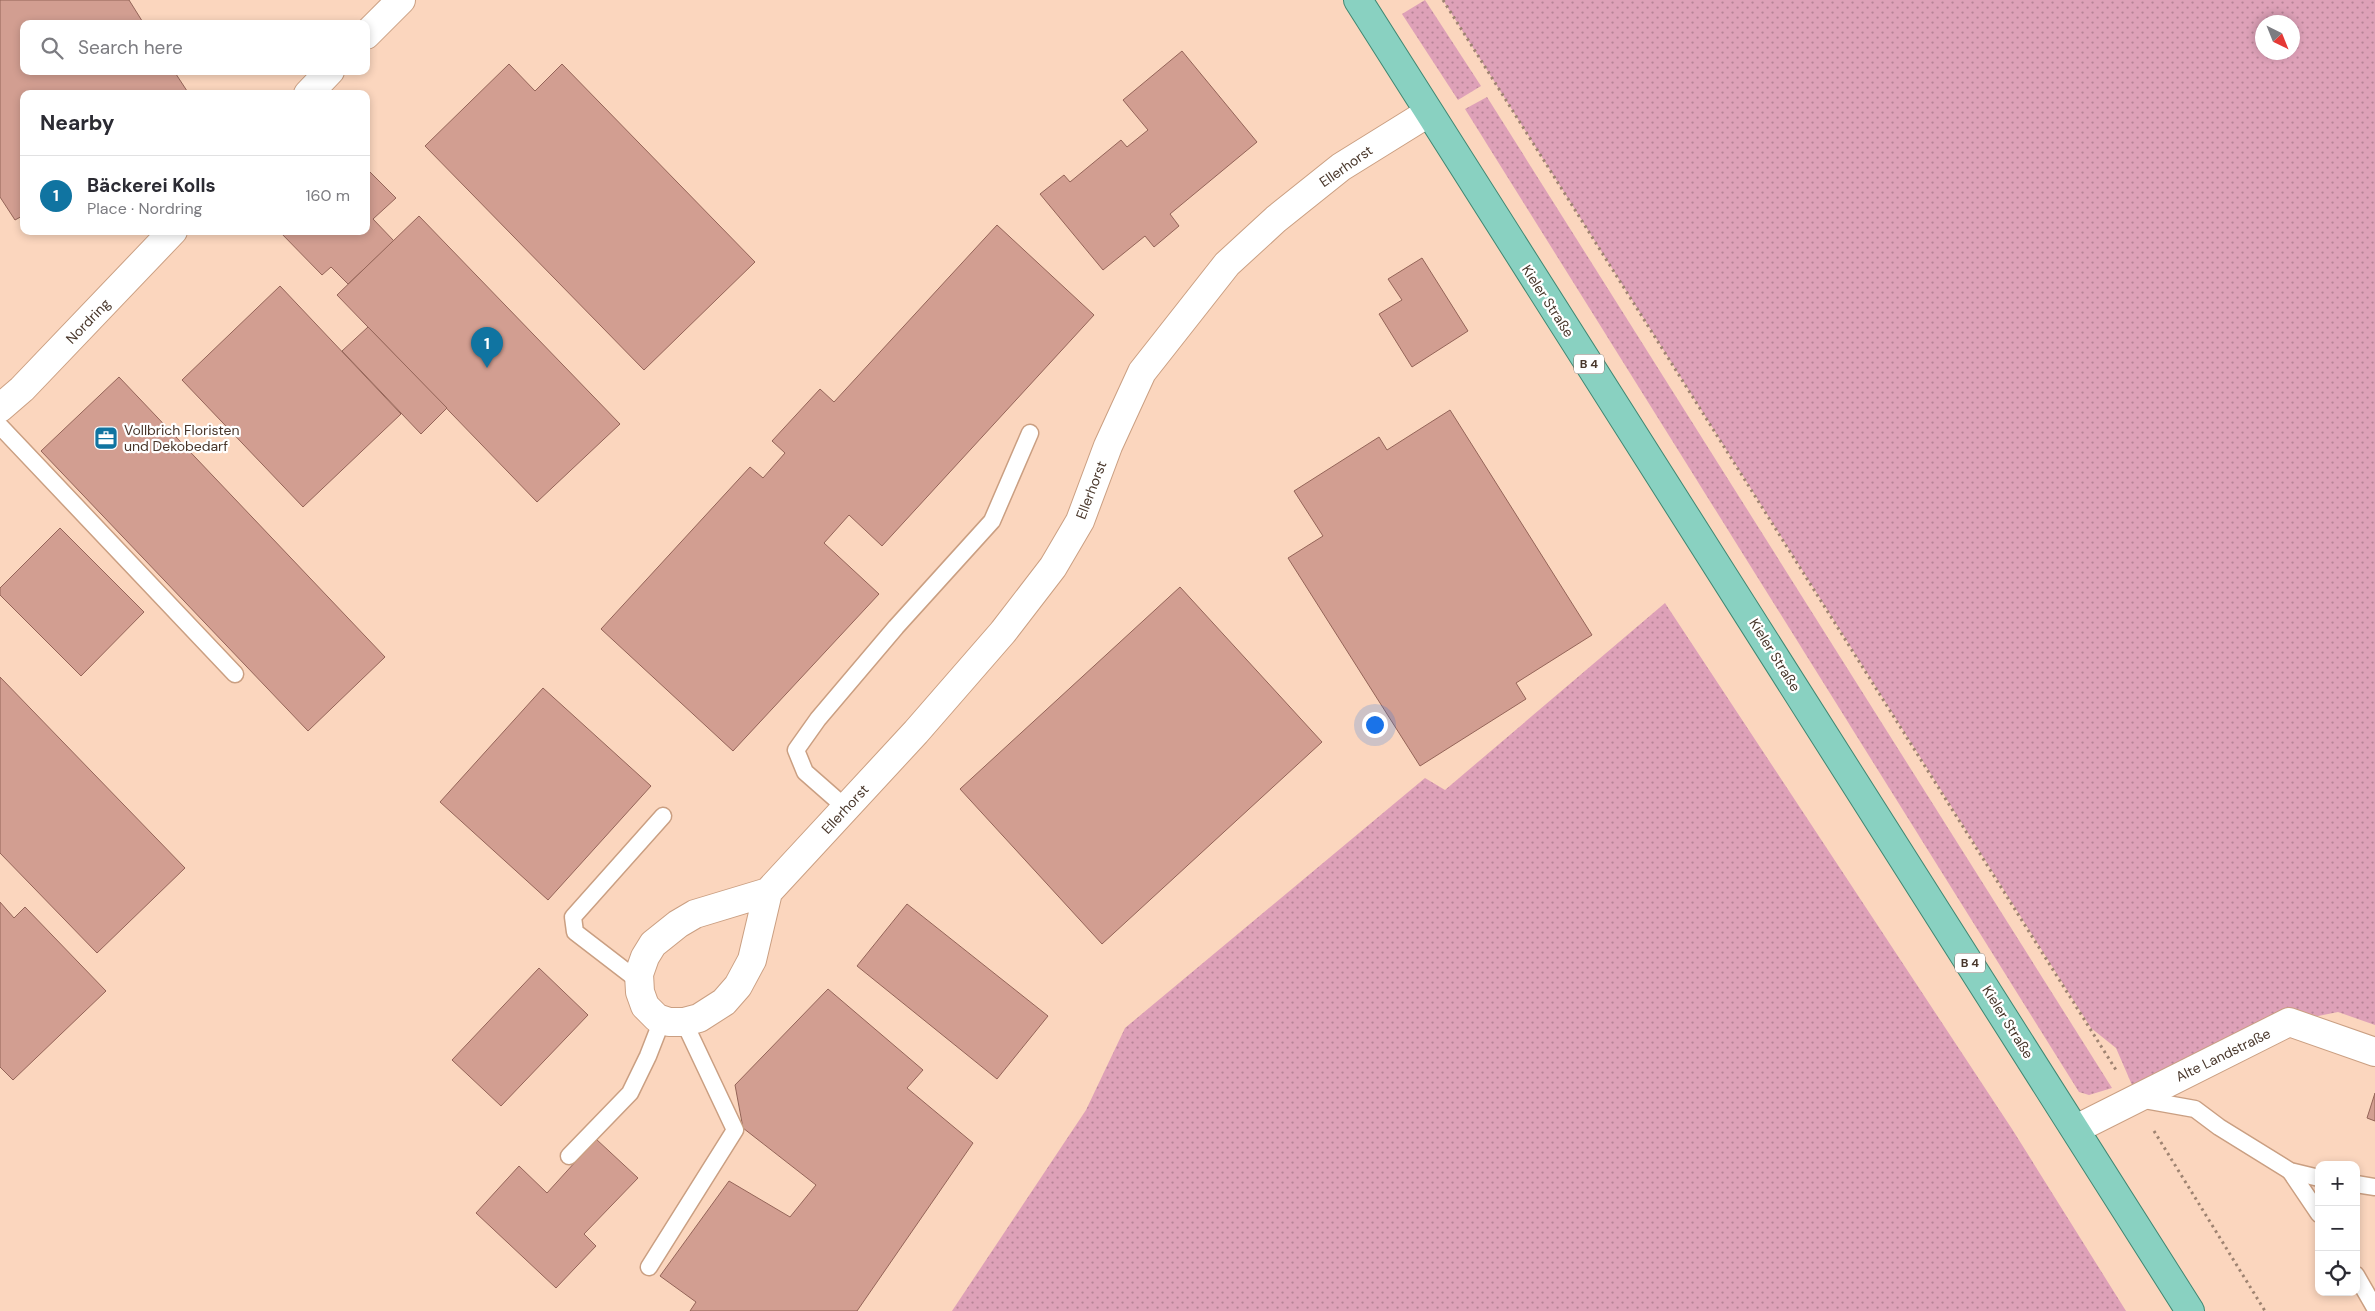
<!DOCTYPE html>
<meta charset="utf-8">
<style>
:root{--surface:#fff;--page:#f7f7f7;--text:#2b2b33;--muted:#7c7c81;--line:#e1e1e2;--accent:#1074a1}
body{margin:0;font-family:"DM Sans",sans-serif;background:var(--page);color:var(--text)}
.controls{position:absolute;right:15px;bottom:15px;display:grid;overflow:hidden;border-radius:10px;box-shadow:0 2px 8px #0003}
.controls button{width:45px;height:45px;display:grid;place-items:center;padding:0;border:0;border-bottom:1px solid var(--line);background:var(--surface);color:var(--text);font:25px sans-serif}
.compass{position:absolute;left:2255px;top:15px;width:45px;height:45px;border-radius:50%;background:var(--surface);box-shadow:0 2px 8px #0003;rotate:137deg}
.you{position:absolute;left:1374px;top:724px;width:18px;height:18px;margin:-12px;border:4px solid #fff;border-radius:50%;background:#1a73e8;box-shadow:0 0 0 8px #1a73e833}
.badge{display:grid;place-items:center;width:32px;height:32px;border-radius:50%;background:var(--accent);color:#fff;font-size:16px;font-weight:700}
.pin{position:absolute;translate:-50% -41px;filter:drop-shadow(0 1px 2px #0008)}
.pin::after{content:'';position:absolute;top:26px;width:18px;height:15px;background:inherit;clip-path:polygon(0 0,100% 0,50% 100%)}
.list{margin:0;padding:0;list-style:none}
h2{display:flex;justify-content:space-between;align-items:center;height:65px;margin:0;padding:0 20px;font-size:21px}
h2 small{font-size:16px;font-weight:400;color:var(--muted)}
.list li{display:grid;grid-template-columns:32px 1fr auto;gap:15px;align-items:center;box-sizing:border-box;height:80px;padding:0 20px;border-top:1px solid var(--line)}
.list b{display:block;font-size:19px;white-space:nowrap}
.list p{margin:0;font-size:16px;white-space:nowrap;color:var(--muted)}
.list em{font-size:16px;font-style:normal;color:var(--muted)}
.icon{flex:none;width:28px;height:28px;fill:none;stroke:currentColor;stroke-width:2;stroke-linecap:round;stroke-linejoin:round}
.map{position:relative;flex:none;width:2375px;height:1311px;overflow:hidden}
.search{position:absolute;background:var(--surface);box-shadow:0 2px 8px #0003;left:20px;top:20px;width:350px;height:55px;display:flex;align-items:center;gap:12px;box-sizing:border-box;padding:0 18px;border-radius:10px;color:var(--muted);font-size:19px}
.panel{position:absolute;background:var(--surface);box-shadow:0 2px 8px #0003;left:20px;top:90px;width:350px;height:145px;border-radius:10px}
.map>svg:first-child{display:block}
</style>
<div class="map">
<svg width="2375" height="1311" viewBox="0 0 2375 1311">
<defs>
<pattern id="grass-dots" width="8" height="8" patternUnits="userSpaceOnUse" patternTransform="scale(1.25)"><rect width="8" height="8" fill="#dea1b8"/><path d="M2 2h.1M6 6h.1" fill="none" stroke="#b68496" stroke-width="1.8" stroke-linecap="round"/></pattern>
</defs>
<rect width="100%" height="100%" fill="#fbd6be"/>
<g fill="url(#grass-dots)" fill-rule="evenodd">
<polygon points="1425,0 1481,86 1458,100 1402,14"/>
<path d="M1443,0H2375V1025L2338,1012L2239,1032L2132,1085L2116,1048L2091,1028ZM2262,22H2292V52H2262Z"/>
<polygon points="1487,97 2112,1088 2089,1095 2079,1092 1465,109"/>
<polygon points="1665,603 2012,1129 2126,1311 952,1311 1086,1110 1125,1028 1425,778 1445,790"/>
</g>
<g fill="#d29e91" stroke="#946458">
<polygon points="0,0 129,0 144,24 24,24 24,71 174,71 189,94 24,94 24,215 15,220 0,197"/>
<polygon points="1182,51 1257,142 1170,214 1179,226 1154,247 1145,236 1103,270 1040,194 1064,175 1070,182 1121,140 1127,147 1148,130 1123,100"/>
<polygon points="509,64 535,91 562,64 755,262 644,370 425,146"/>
<polygon points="366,168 396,198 373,219 394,241 348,284 331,267 322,275 279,231 366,231"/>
<polygon points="419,216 620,424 537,502 337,295"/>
<polygon points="997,225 1094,315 882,546 849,515 824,543 879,594 733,751 601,629 750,467 763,478 785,453 772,441 820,389 834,402"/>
<polygon points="1422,258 1468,331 1412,367 1379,314 1402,300 1388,279"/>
<polygon points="280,286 401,414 303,507 182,380"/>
<polygon points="368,327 447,408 421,434 342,351"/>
<polygon points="119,377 385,657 308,731 41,451"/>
<polygon points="1450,410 1592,635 1516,683 1526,699 1420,766 1288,558 1323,536 1294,491 1379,437 1387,450"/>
<polygon points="60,528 144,612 81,676 0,595 0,588"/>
<polygon points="1180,587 1322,742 1102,944 960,789"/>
<polygon points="0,677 185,868 97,953 0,853"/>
<polygon points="543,688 651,786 548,900 440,802"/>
<polygon points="0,902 14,918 25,907 106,991 13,1080 0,1067"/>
<polygon points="907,904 1048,1016 997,1079 857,966"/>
<polygon points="539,968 588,1015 501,1106 452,1060"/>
<polygon points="828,989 923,1070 907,1088 973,1143 857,1311 690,1311 696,1302 660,1276 729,1181 790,1217 816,1185 743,1128 735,1085"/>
<polygon points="2375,1093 2375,1121 2367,1118"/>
<polygon points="596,1139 638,1178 584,1234 596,1246 556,1288 476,1213 519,1166 547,1193"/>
</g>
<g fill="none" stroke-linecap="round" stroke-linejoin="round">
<g stroke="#ca9f82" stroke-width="19">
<g id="lane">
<polyline points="0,426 235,674"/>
<polyline points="846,808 805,772 796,750 818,719 896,627 992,521 1030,433"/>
<polyline points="640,982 575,932 573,917 663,816"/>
<polyline points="2139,1099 2195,1109 2219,1127 2290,1171 2319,1178"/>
<polyline points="569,1156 630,1093 648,1056 662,1020"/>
<polyline points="2290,1171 2319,1214"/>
<polyline points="2356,1184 2375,1187"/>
<polyline points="649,1267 735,1130 684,1022"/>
<polyline points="2356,1275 2375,1308"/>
</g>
</g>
<g stroke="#ca9f82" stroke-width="30">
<g id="street">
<polyline points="366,35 401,0"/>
<polyline points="308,94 330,71"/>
<polyline points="0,408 22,389 173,231"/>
<polyline points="768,892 752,960 738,986 724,1002 699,1018 684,1022 669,1022 657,1018 645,1006 640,992 639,974 645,957 653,944 678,924 695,914 768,892 916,732 1003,632 1053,567 1080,521 1108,446 1142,372 1227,264 1276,219 1341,167 1428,113"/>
<polyline points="2076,1129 2289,1022 2375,1052"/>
</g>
</g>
<g stroke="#3f8772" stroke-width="30">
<polyline id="primary" points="1358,0 2190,1311"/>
</g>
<g stroke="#9e8371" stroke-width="3" stroke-dasharray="2.5 4" stroke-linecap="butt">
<polyline points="1443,0 2116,1070"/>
<polyline points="2154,1131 2265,1311"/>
</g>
<use href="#lane" stroke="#fff" stroke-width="16"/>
<use href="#street" stroke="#fff" stroke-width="28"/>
<use href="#primary" stroke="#89d1c1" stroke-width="28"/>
</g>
<defs>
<g id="office-square" transform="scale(1.25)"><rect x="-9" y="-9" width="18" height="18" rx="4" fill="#1074a1" stroke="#fff"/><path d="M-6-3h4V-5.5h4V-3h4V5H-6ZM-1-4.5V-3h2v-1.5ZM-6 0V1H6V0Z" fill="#fff"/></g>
</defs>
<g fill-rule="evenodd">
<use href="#office-square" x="106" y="438"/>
</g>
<g text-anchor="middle" stroke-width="4.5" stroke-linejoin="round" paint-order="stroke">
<g fill="#fff" stroke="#7f726a" stroke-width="1">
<rect x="1574" y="354.5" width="30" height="19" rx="4"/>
<rect x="1955" y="953.5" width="30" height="19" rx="4"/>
</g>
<g font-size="12" font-weight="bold" fill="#48362a">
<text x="1589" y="368">B 4</text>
<text x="1970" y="967">B 4</text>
</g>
<g font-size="14" fill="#48362a" stroke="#fff">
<text transform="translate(1346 166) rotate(-35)" y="5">Ellerhorst</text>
<text transform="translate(1548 301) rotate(57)" y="5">Kieler Straße</text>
<text transform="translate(88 321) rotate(-46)" y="5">Nordring</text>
<text transform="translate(1091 490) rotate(-69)" y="5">Ellerhorst</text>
<text transform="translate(1775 655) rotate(58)" y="5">Kieler Straße</text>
<text transform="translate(845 809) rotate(-47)" y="5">Ellerhorst</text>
<text transform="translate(2008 1022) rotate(58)" y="5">Kieler Straße</text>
<text transform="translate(2223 1055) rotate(-26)" y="5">Alte Landstraße</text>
</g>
<g font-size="14" fill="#48362a" stroke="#fff" text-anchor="start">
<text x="124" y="435">Vollbrich Floristen<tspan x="124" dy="16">und Dekobedarf</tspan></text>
</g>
</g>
</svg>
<div class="controls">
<button>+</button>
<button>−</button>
<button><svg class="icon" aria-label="locate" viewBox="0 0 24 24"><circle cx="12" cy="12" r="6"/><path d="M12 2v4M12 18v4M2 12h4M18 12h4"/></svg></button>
</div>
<svg class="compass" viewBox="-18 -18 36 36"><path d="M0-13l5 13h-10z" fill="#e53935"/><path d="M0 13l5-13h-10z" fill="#7c7c81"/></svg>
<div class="you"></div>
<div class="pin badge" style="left:487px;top:368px">1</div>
<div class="search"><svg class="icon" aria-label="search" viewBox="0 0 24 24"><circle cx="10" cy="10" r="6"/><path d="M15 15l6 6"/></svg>Search here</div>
<section class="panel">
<h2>Nearby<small></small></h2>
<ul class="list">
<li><span class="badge">1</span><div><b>Bäckerei Kolls</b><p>Place · Nordring</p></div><em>160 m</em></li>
</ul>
</section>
</div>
